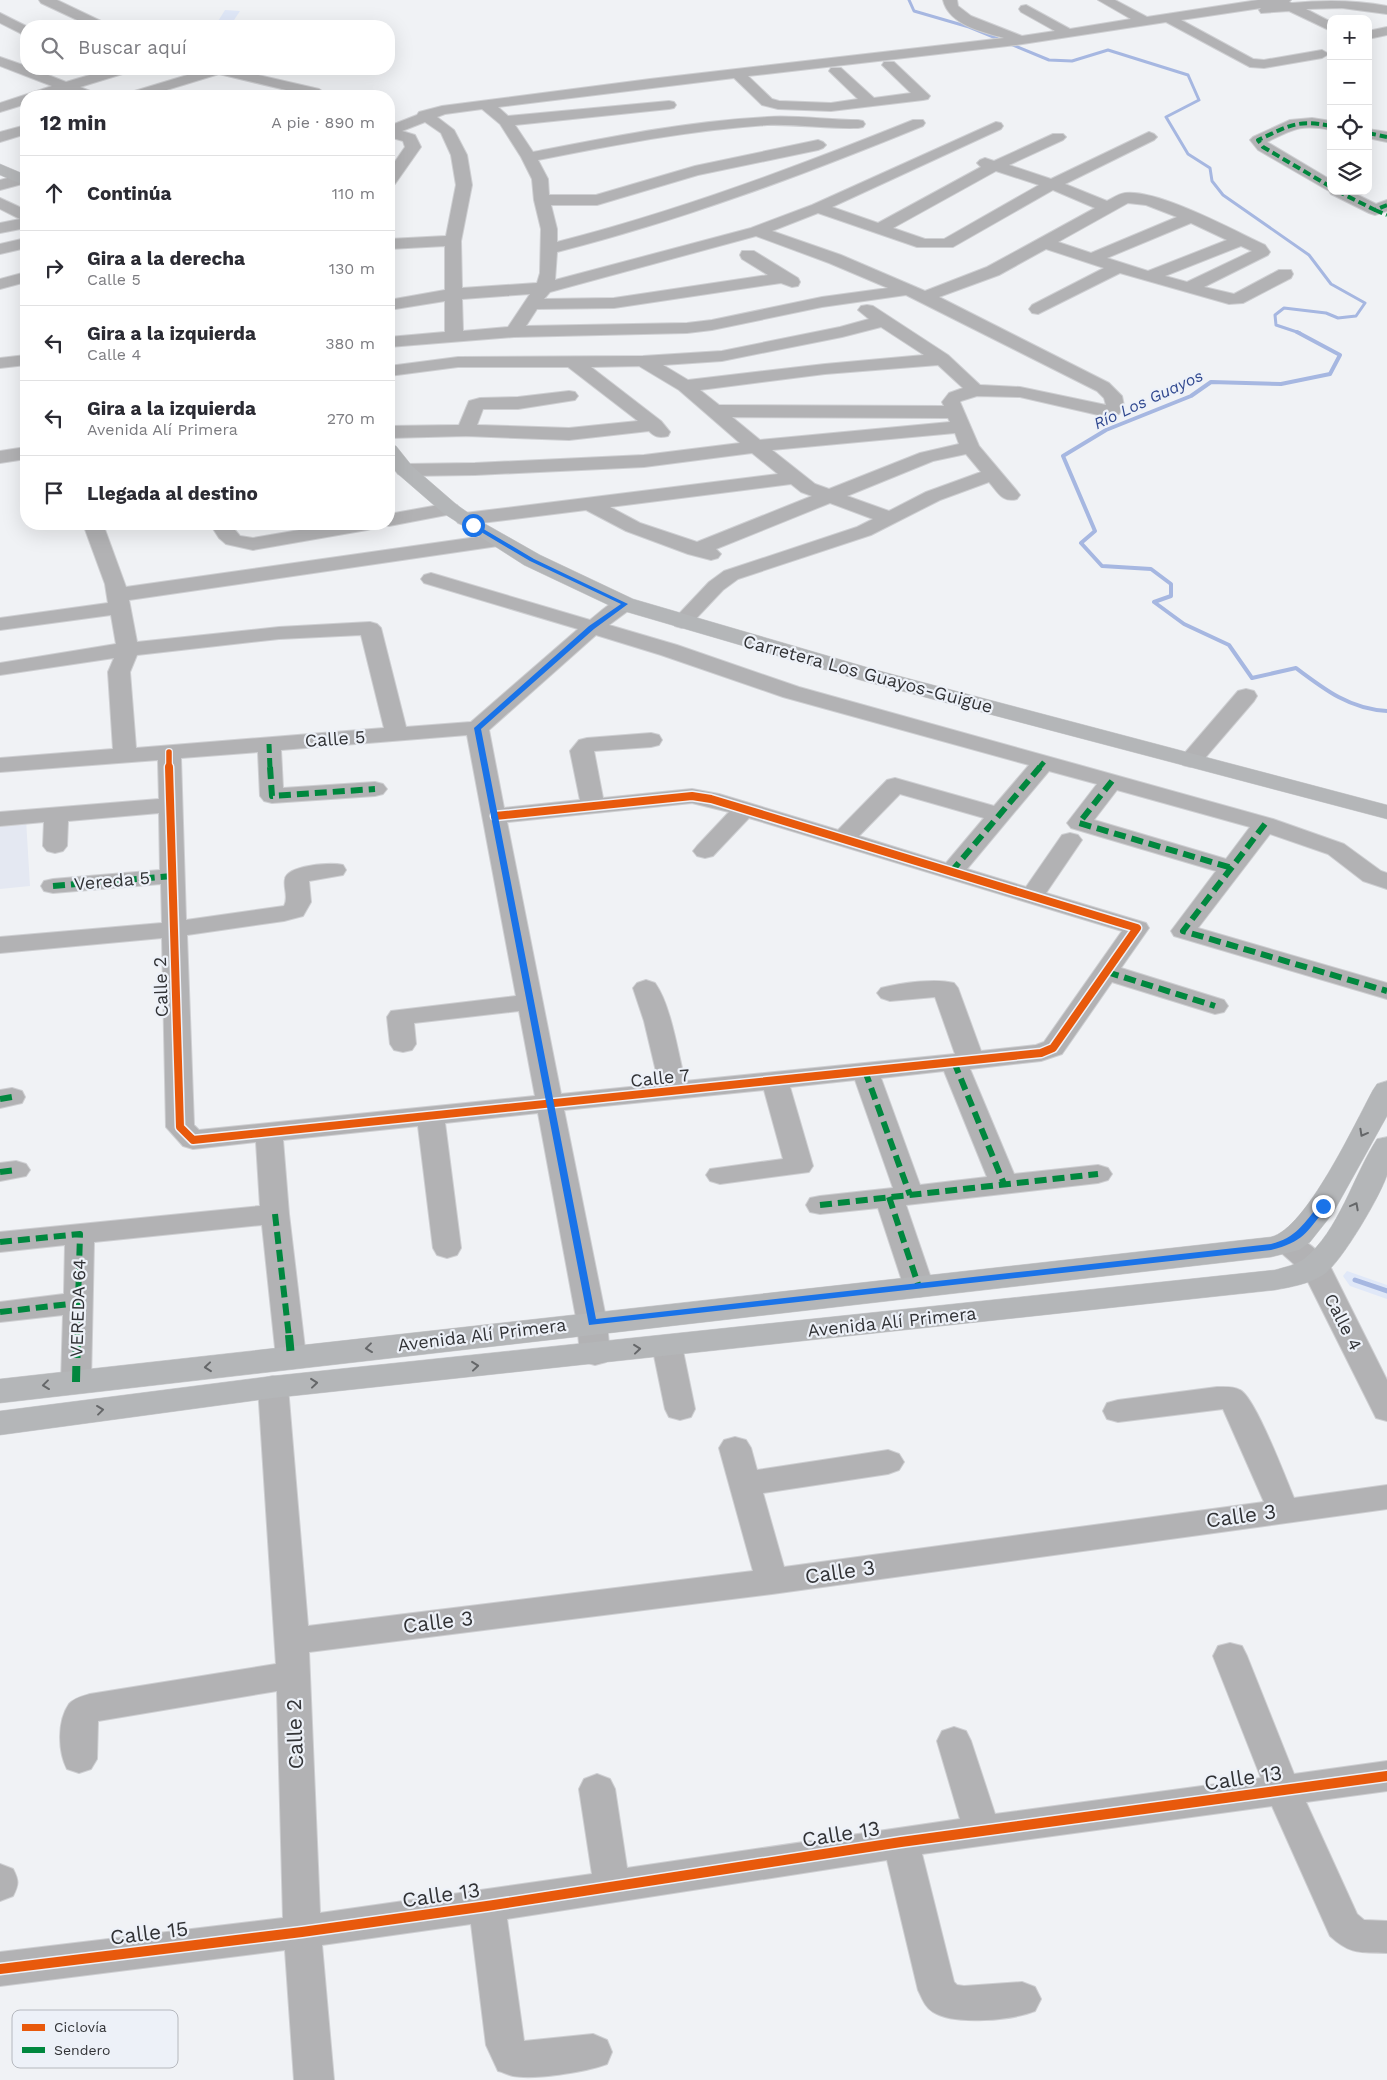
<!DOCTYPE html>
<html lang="es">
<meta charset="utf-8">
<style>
:root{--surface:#fff;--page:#f2f2f3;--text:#2b2b33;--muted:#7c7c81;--line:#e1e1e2}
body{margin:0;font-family:"Work Sans",sans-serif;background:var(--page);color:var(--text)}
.controls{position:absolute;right:15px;top:15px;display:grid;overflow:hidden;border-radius:10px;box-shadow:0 5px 20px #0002}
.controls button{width:45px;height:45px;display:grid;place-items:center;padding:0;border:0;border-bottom:1px solid var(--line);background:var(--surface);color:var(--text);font:25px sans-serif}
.stop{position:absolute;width:15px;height:15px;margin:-11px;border:4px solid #1a73e8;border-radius:50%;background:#fff}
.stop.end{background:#1a73e8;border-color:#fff;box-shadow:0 1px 5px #0008}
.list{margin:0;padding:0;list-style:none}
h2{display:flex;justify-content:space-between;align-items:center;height:65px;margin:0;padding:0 20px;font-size:21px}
h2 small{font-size:16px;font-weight:400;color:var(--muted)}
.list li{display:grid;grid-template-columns:32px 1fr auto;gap:15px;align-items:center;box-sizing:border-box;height:75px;padding:0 20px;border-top:1px solid var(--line)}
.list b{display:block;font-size:19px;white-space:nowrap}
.list p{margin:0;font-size:16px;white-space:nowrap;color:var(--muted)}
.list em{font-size:16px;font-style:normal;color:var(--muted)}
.icon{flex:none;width:28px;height:28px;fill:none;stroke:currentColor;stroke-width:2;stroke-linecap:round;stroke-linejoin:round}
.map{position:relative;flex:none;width:1387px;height:2080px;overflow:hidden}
.search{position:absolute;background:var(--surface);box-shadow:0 5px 20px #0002;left:20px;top:20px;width:375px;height:55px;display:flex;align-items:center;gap:12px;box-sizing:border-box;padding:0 18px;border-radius:20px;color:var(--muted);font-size:19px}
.panel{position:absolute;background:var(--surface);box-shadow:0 5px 20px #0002;left:20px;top:90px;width:375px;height:440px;border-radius:20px}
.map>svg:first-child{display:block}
</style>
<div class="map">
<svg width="1387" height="2080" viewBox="0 0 1387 2080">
<rect width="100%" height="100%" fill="#f0f2f5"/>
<polygon fill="#e4e8f2" points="26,819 30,886 0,889 0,822"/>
<g fill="#e0e8f8">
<polygon points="225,10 240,11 230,26 215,26"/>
<polygon points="1347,1271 1387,1285 1387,1299 1350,1286 1343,1276"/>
</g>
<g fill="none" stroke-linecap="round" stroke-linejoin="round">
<polyline stroke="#a6b7e1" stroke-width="3" points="909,0 914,11 969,27 1049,60 1072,61 1108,50 1188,75 1199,100 1166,117 1188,154 1210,168 1212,181 1223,195 1309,255 1331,284 1365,303 1356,316 1338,318 1326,313 1284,308 1275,315 1276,325 1300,333"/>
<path stroke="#a6b7e1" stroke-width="4" d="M1297,332L1340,355L1330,374L1281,384L1211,382L1191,396L1106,430L1063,456L1095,531L1081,543L1102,566L1151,569L1171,584V596L1154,602L1184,624L1229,645L1252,678L1296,668C1325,690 1350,709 1387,711"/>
<polyline stroke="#a6b7e1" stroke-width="5" points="1355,1280 1387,1291"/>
<g stroke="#cecfd2" stroke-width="2">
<g id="minor">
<polygon points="39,0 57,0 105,23 107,26 90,26 41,3"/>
<path d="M943,0H957L958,6L971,16L1022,36L1055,31L1021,12L1019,9L1021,6L1026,5L1070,29L1131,19L1098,0H1115L1147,17L1258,0H1291L1289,2L1292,3C1324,0 1355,0 1387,6V14L1342,8L1306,9L1331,22V31L1289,11L1261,13L1259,10L1261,8L1181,20L1253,59L1264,60L1322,50L1329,54L1322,58L1264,68L1250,67L1166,22L1016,45L748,76L772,99L779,101L831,103L858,99L829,71L831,68H841L874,98L911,93L882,65L884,62H894L930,96L928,99L923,100L831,111L778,109L762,105L734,78L498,107L508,116L669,101L674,102L676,105L674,108L669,109L515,125L533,152C610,137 688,121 767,117C797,115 827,120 858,120L863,121L865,124L863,127L858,128C828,129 797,124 767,125C690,130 614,145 538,160L548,179L549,195H596L695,166L818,140L823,142L826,145L823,148L818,150L698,175L597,205H551L557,229V242C679,211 796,167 913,120H923L925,123L923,126C803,175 683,220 557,252L555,280L751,228L812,205L996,122L1001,123L1003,126L1001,129L832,207L878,223L981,167L977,163L980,160L985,158L994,161L1053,134H1063L1066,137L1063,140L1009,165L1051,179L1149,132L1154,134L1157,137L1154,140L1065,184L1107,201C1113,198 1118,194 1125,193C1158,189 1233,230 1265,245L1270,252L1268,255L1204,287L1234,294L1279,270H1291L1293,274L1291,278L1243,303L1229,304L1120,273L1038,314L1032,313L1029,309L1032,305L1104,268L1046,249L999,275L939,297L1109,383L1122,396L1124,406L1119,414L1107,417L1020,397L977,396L961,401L960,402L979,446L1017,491L1020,495L1017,499C1002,503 998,492 989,482L940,500L871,535L738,579L723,590L689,626L682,628L675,626L671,622L675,618L709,582L724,571L857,527L873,519L830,503L716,549L721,554L718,558L711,560L688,554L626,531L586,510L465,525L458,523L455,519L458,515L465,513L778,474L752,453L644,467L475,475L405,476L398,474L395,470L398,466L405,464L475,463L644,455L740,443L679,390L639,366L591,367L661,421L670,432L668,436C659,438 655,437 649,431L569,440L466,436L389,438V426L459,425L469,401L480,398L518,397L569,391L575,392L578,396L575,400L518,409H483L477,425L569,428L638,421L568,367H458L389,376V366L458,357L643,356L722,351L840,327L869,319L858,310L861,306L867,305L873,306L948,355L980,385L1020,387L1106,405L1104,398L1097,391L906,295L822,307L712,330L687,333L514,337L389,347V337L445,332V301L389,310V300L445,290V246L389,249V239L446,236L456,185L451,155L441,133L425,122L402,131L415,135L421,147L395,184L389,186V170L405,147L403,141L389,137V126L417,115L419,112L442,106L650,79L1004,38C983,32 949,25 943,0ZM482,109L500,124L521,157L532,179L534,200L541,229L540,273L537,283L462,288L461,241L472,185L467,155L454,130L437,117L445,114ZM996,171L1039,185L944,239H925L893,228ZM1053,190L1095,208L987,267L925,291L841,255L772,231L818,213L917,247H953ZM1128,203L1146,205L1177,217L1091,253L1058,242ZM1191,223L1227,240L1148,271L1107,258ZM756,236L829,263L888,288L822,297L712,320L687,323L526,326L537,309L614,308L781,283L792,287L798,286L800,282L798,278L754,251H742L740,255L742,259L768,275L614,298L544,299L550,292ZM1241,246L1252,251L1187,282L1165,276ZM530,294L508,327L463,331L462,299ZM881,327L924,355L825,364L688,380L663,365L722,361L842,337ZM938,365L963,388L949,393L942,402L944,406L719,405L700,390L825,374ZM732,417L948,418L950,422L760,440ZM955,433L959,444L920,453L829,489L815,484L772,450ZM966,454L981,472L926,492L889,511L847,496L933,461ZM791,484L801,492L812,496L697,542L640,523L610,507Z"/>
<polygon points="0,13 26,26 26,36 0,23"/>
<polygon points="1387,27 1387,35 1368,39 1368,31"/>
<polygon points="0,57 26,66 26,69 33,69 66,82 110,69 131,69 129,72 80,87 95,93 97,96 78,96 65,91 49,96 26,96 26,104 0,112 0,103 52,86 0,66"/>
<polygon points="207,69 232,69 319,89 329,96 311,96 219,74 147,96 126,96 128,93"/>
<path d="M1312,118L1331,121V130C1300,124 1294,129 1267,142L1331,180V191H1350L1376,204L1387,200V211L1375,215L1369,213L1331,194L1329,191L1258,150L1250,140L1253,137L1290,120Z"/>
<polygon points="26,125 26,134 0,142 0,132"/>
<polygon points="1368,129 1387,132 1387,142 1368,138"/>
<polygon points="22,174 26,175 26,183 0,190 0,180"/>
<polygon points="0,198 26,210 26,228 0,233 0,223 20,219 0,209"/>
<polygon points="26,238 26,248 0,254 0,244"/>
<polygon points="26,272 26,282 0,289 0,279"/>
<polygon points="26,355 26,365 0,368 0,358"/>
<polygon points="26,447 26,459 0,463 0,451"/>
<polygon points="450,503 457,505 460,509 457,513 389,526 382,524 389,524 389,514"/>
<path d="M83,524H103L126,587L498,534L505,536L508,540L505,544L498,546L129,600L137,642L279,627L370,622L377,624L381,628L406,727L471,722L578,629L424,583L421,579L424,575L431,573L438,575L590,620C603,610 616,595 632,600L635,604L632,608L609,625L677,645L799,687L1273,819L1344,844L1381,871L1387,873V889L1363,881L1328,854L1270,834L1198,928L1387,983V999L1174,936L1171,931L1216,871L1071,828L1067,823L1097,784L1049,771L967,869L1026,887L1062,835L1070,833L1078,835L1082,840L1046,893L1146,923L1149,928L1121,968L1224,1000L1228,1006L1224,1012L1215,1014L1112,982L1062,1054L1041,1061L970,1069L1014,1174L1098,1165L1108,1168L1112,1174L1108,1180L1098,1183L906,1205L934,1287L929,1294L919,1297L909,1294L904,1287L878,1208L820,1214L810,1212L806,1205L810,1198L820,1196L893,1188L855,1080L790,1087L813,1166L809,1172L720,1184L710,1181L706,1175L710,1169L783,1159L764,1090L564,1110L607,1323L610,1354L606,1362L595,1365L584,1362L580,1354L577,1323L538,1113L445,1123L461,1248L457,1255L447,1258L437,1255L433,1248L418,1126L283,1140L289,1214L306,1357L302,1365L291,1368L280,1365L276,1357L262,1225L94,1242L91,1382L87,1390L76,1393L65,1390L61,1382L63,1315L0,1322V1302L64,1294L65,1245L0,1252V1232L260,1206L256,1142L193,1149L183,1146L166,1127L162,938L0,953V937L162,923L161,884L53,893L44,891L41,886L44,881L53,879L160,870L159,813L68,821L67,846L63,851L55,853L47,851L43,846L44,822L0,826V812L159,799L158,760L0,772V758L113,749L108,672L114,658L0,675V663L116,644L111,615L0,630V618L108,603L105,584ZM361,635L384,728L136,748L130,672L137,655L279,639ZM596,635L661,655L783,697L1029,765L994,806L895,778L887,780L838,830L719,794L692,789L603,798L594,751L651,747L659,745L662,740L659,735L651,733L587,738L579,740L570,751L580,800L504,808L489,730ZM467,735L516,996L391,1011L387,1017L390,1044L394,1050L403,1052L412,1050L416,1044L414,1023L519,1011L535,1096L199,1130L194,1125L187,935L284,921L303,916L311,902L309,881L343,875L346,870L343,865C331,862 287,865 285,879C283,888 289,897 284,906L186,920L181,758L258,752L260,796L264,801L272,803L375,796L383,794L387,789L383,784L375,782L283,788L281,750ZM1117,790L1250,827L1226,859L1094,820ZM900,794L984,818L946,863L859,836ZM692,803L729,812L697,846L693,851L697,856L705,858L713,856L749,818L1122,931L1044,1042L1036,1045L981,1051L958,988L954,983C935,978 900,983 881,988L877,993L881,998L890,1001L935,997L955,1054L685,1081C678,1053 671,1005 655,983L646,980L637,983L633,988L644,1021L659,1084L561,1094L507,822ZM944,1071L987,1177L920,1185L881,1078Z"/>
<polygon points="210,524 230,524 240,536 253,538 334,524 377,524 374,528 367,530 253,550 226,544 219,538"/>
<polygon points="1246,689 1254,691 1257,696 1254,701 1199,765 1191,767 1183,765 1180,760 1183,755 1238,691"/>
<polygon points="12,1088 22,1091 25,1097 22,1103 0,1108 0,1090"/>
<polygon points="16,1161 26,1164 30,1170 26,1176 0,1181 0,1163"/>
<path d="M1288,1233C1304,1238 1321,1252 1330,1266L1387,1380V1421L1376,1418L1303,1272L1278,1250L1274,1243L1278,1236Z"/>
<polygon points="667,1335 678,1339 682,1346 695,1409 691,1417 680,1420 669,1417 665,1409 652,1346 656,1339"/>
<path d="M273,1376L284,1379L288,1387L308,1626L753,1571L719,1448L724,1440L735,1437L746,1440L751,1448L757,1470L888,1450L899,1454L904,1462L899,1470L888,1474L763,1493L784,1567L1264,1502L1223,1409L1118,1422L1107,1419L1103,1411L1107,1403L1118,1400L1217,1387C1225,1387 1233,1386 1240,1390C1255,1397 1286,1479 1294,1498L1387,1485V1509L772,1594L309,1652L320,1913L592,1874L579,1789L584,1779L597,1774L610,1779L615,1789L627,1868L960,1819L937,1741L942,1731L954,1727L966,1731L971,1741L995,1814L1261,1778L1213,1656L1218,1646L1230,1643L1242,1646L1247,1656L1294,1774L1387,1761V1791L1306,1802L1357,1914L1364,1920L1387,1921V1953C1360,1952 1351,1955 1330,1936L1272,1806L922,1854L954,1982L957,1985L964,1986L1022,1982L1035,1987L1041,1999L1035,2011C1013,2020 955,2026 933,2012C925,2007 922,1998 918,1990L887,1860L507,1919L524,2041L593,2034L607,2040L612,2052L607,2064C586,2072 535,2080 513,2076C508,2075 503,2072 498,2071L486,2045L471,1924L322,1945L334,2080H294L285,1950L0,1986V1952L283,1918L277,1691L98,1721L97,1759L91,1769L79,1773L67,1769C58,1752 57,1721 69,1704C74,1698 83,1696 90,1694L276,1664L258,1387L262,1379Z"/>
<path d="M0,1864L13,1869C19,1881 19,1884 13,1896L0,1901Z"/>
</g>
</g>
<g stroke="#cecfd2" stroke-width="1">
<g id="major">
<polygon points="0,164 26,175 26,186 0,175"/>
<polygon points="389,444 396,446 412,466 457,505 480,521 540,555 633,599 876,670 1387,805 1387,819 860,680 617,609 524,565 443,513 398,474 389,463"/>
<path d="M1387,1081V1116L1333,1213L1310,1242L1299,1250L1271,1257L0,1403V1379L1271,1237C1306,1229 1355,1123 1373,1090L1377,1084Z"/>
<path d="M1387,1137C1387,1148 1387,1164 1387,1175C1381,1195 1340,1265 1323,1275C1309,1284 1291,1287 1275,1290L273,1398L0,1435V1411L273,1376L1275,1270C1285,1267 1296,1265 1304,1259C1339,1231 1353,1176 1377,1139Z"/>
</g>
</g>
<use href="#minor" fill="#b2b2b4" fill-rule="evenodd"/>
<use href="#major" fill="#b4b6b8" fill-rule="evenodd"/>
<g stroke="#00873e" stroke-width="4" stroke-dasharray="8 4" stroke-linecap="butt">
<path d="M1331,126C1296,119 1289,126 1258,140L1263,147L1331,187"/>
<polyline points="1368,133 1387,137"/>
<polyline points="1337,191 1375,210 1387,205"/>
<polyline points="1375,210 1387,215"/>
</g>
<g stroke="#00873e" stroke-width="5" stroke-dasharray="9 5" stroke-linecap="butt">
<polyline points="269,744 270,768"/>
<polyline points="1039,768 1044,762"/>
</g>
<g stroke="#00873e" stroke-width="6" stroke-dasharray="12 6" stroke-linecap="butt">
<polyline points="270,767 272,796 375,789"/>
<polyline points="1112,781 1079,823 1232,868"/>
<polyline points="1265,824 1183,931 1387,991"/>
<polyline points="951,872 1040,767"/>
<polyline points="53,886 172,876"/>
<polyline points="1107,972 1215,1006"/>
<polyline points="954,1062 1004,1184"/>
<polyline points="865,1071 910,1195"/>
<polyline points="0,1099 12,1097"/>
<polyline points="0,1172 16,1170"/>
<polyline points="889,1197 919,1287"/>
<polyline points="820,1205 1098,1174"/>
<polyline points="275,1214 289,1337"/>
<polyline points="0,1242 80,1234 77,1337"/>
<polyline points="0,1312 78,1303"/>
</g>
<g stroke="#00873e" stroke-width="8" stroke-dasharray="16 8" stroke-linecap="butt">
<polyline points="289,1335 291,1357"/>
<polyline points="76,1382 77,1335"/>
</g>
<g stroke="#edf1f8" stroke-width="8">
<polyline id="cycleway-far2" points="169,752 169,768"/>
</g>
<g stroke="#edf1f8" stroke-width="11">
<polyline id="cycleway-far1" points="169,767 180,1127 193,1140 1041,1053 1053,1048 1137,928 711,799 692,796 495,816"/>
</g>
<g stroke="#edf1f8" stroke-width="13">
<polyline id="cycleway" points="0,1969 302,1932 487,1906 901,1842 1387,1776"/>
</g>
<use href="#cycleway-far2" stroke="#e8590c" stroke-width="5.5"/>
<use href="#cycleway-far1" stroke="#e8590c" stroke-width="8"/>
<use href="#cycleway" stroke="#e8590c" stroke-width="10"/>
</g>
<defs><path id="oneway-chevron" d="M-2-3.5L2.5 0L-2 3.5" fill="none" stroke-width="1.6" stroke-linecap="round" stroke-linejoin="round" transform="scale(1.25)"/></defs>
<g stroke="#656769">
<use href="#oneway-chevron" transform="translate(1363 1133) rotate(119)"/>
<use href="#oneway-chevron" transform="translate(1355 1206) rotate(-62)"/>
<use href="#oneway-chevron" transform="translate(369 1348) rotate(173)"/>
<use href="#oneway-chevron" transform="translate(637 1349) rotate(-6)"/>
<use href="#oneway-chevron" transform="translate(475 1366) rotate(-6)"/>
<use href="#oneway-chevron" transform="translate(208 1367) rotate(174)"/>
<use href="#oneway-chevron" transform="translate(314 1383) rotate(-6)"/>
<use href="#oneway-chevron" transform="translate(46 1385) rotate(173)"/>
<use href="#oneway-chevron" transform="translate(100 1410) rotate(-7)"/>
</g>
<path fill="#1a73e8" d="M471,524H475L534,559L628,604L594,629L481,729L596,1319L1271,1244C1296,1238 1304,1223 1320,1204H1326V1208C1306,1233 1303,1242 1271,1250L589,1325L474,728L589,626L621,604L530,561L471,526Z"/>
<g text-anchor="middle" stroke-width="4.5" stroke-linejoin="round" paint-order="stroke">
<g font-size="16" font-style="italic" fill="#30488f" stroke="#edf1f8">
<text transform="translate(1148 399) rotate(-25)" y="6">Río Los Guayos</text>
</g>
<g font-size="18" fill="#313235" stroke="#edf1f8">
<text transform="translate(868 674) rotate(15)" y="6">Carretera Los Guayos-Guigue</text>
<text transform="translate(335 739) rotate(-4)" y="6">Calle 5</text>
<text transform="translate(112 881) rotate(-5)" y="6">Vereda 5</text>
<text transform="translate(161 987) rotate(-92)" y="6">Calle 2</text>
<text transform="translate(660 1078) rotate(-6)" y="6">Calle 7</text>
<text transform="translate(78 1308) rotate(-88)" y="6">VEREDA 64</text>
<text transform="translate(892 1322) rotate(-6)" y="6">Avenida Alí Primera</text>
<text transform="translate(1343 1322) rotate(63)" y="6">Calle 4</text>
<text transform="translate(482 1335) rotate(-7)" y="6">Avenida Alí Primera</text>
</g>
<g font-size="21" fill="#313235" stroke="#edf1f8">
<text transform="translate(1241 1516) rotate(-8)" y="7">Calle 3</text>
<text transform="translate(840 1572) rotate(-8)" y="7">Calle 3</text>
<text transform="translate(438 1622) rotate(-7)" y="7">Calle 3</text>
<text transform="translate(295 1734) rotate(-92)" y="7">Calle 2</text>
<text transform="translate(1243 1778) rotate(-8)" y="7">Calle 13</text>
<text transform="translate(841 1834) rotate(-9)" y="7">Calle 13</text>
<text transform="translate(441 1895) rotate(-8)" y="7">Calle 13</text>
<text transform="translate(149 1933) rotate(-7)" y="7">Calle 15</text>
</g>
</g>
<rect x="12" y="2010" width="166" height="58" rx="8" fill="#edf1f8" stroke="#b5b8be" stroke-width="1"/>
<rect x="22" y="2024" width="23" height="7" fill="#e8590c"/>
<rect x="22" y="2047" width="23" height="6" fill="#00873e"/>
<g font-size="14" fill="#313235">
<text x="54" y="2032">Ciclovía</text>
<text x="54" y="2055">Sendero</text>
</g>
</svg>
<div class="controls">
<button>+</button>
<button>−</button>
<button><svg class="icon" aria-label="locate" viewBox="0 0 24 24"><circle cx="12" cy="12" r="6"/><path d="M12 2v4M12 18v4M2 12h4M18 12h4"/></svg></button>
<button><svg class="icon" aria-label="layers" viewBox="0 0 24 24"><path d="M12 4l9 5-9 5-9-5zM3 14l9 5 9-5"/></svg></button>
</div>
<div class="stop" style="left:473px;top:525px"></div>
<div class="stop end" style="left:1323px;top:1206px"></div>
<div class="search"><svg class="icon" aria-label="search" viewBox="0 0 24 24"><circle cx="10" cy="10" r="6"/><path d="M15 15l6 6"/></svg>Buscar aquí</div>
<section class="panel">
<h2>12 min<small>A pie · 890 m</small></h2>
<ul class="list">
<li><svg class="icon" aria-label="ahead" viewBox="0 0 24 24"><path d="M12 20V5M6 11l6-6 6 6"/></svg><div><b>Continúa</b></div><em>110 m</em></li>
<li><svg class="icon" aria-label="right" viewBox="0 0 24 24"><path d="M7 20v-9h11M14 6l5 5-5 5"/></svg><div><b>Gira a la derecha</b><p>Calle 5</p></div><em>130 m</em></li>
<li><svg class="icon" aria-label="left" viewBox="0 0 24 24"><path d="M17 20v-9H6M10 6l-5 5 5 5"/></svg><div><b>Gira a la izquierda</b><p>Calle 4</p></div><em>380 m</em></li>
<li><svg class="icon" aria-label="left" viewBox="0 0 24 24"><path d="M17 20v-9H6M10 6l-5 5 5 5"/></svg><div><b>Gira a la izquierda</b><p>Avenida Alí Primera</p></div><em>270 m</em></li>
<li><svg class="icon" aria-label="arrive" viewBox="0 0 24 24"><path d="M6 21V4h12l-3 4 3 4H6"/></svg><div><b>Llegada al destino</b></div></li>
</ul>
</section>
</div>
